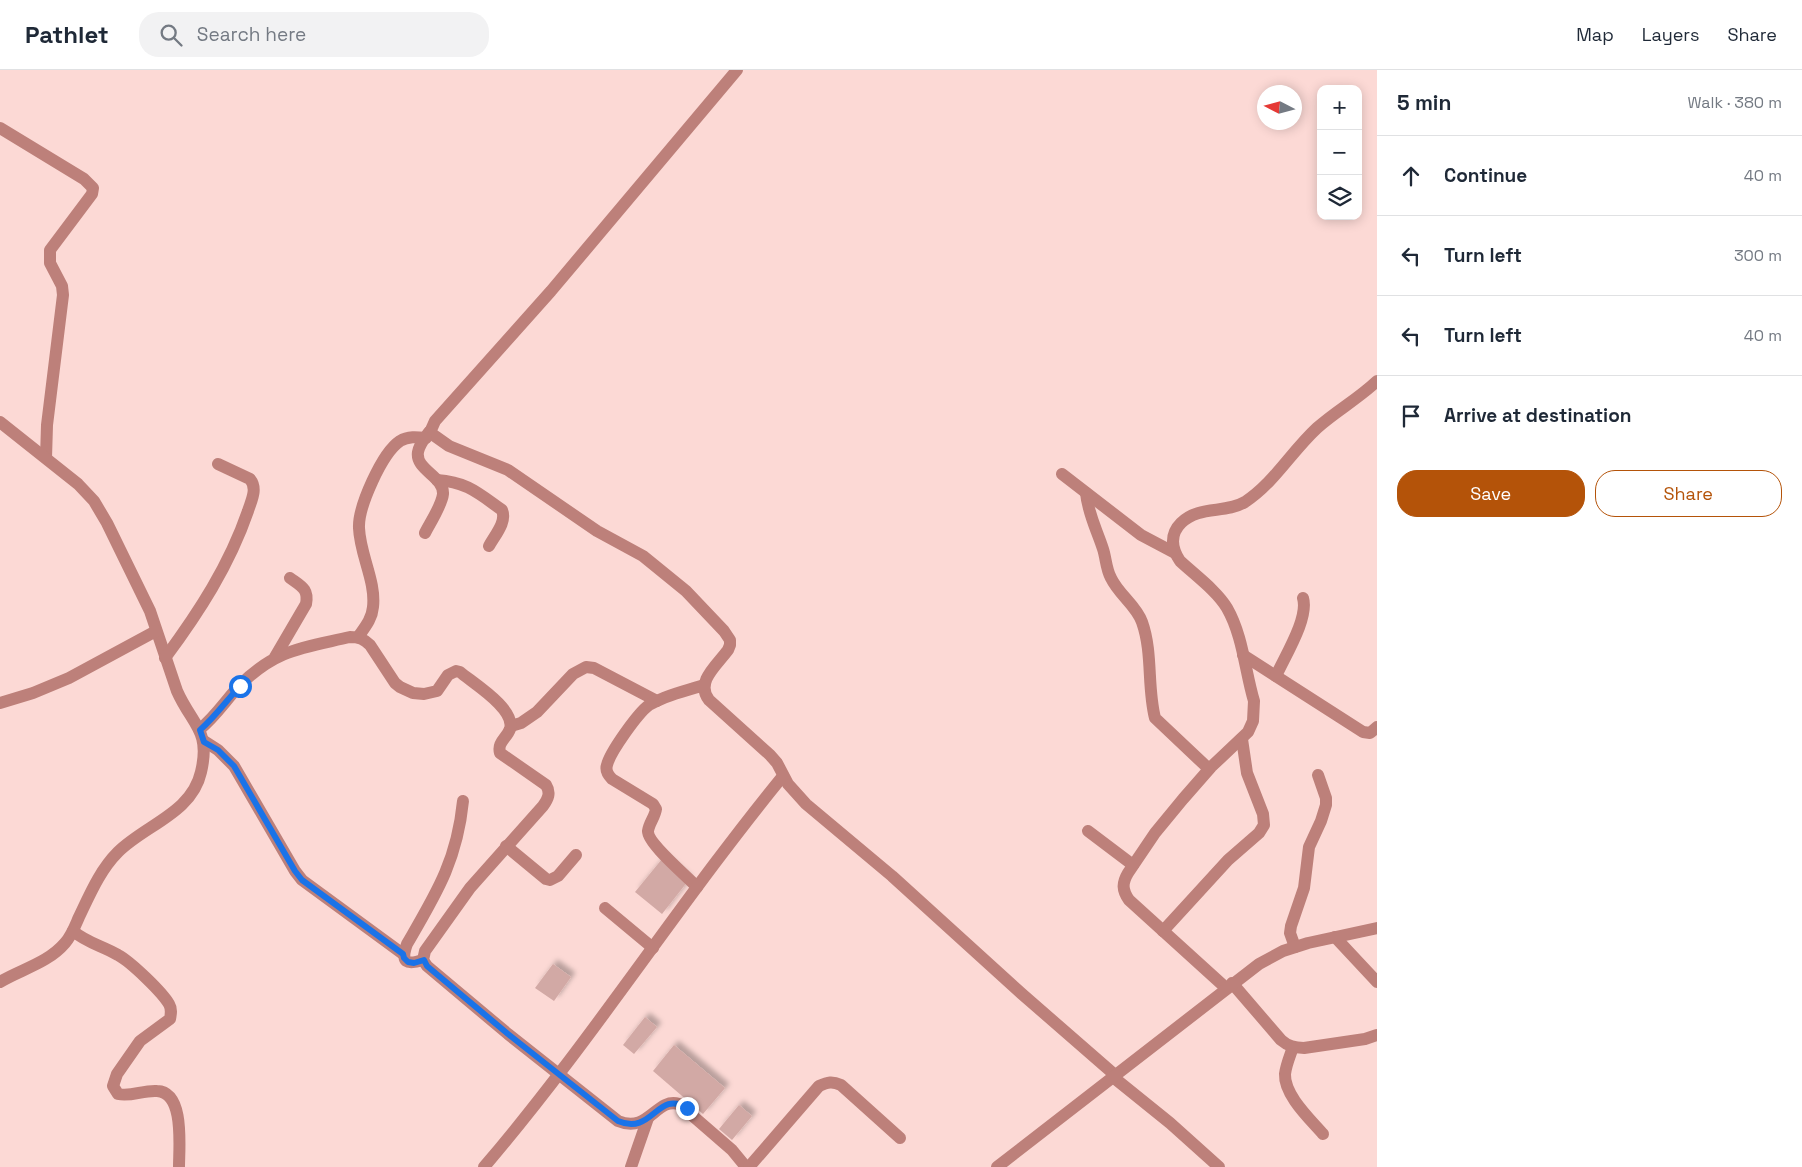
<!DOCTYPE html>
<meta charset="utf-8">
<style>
:root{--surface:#fff;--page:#f2f2f3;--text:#1f2937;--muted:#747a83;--line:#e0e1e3;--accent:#b45309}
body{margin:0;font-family:"Space Grotesk",sans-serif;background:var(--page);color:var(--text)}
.controls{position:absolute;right:15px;top:15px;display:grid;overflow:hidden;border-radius:10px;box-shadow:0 2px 12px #0003}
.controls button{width:45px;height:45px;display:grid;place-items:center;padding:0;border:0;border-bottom:1px solid var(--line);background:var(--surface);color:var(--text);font:25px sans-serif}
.compass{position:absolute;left:1257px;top:15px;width:45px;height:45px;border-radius:50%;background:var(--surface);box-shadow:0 2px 12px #0003;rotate:276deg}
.stop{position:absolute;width:15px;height:15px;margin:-11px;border:4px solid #1a73e8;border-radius:50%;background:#fff}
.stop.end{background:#1a73e8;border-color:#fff;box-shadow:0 1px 5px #0008}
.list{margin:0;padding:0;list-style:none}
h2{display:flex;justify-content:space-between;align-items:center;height:65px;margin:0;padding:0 20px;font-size:21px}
h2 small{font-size:16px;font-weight:400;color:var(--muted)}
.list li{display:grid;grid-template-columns:32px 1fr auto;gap:15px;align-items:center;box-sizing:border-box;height:80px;padding:0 20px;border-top:1px solid var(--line)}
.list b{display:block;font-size:19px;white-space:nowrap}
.list em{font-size:16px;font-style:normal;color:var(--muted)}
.actions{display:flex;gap:10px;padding:15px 20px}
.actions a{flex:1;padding:11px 0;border:1px solid var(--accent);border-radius:20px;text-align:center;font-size:18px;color:var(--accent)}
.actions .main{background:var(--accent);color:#fff}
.icon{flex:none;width:28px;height:28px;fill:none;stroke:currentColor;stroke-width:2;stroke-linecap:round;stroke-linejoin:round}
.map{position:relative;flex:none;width:1377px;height:1097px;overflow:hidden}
header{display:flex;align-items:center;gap:30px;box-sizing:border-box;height:70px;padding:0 25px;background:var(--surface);border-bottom:1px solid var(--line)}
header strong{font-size:24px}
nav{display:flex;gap:28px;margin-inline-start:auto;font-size:18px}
.search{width:350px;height:45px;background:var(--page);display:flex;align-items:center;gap:12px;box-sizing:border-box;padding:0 18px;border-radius:20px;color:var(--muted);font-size:19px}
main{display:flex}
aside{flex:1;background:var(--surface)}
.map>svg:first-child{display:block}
</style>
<header>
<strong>Pathlet</strong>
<div class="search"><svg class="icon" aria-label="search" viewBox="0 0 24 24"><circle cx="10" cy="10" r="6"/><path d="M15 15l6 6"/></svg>Search here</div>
<nav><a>Map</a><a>Layers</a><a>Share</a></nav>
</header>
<main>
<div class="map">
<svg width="1377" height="1097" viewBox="0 0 1377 1097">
<defs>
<filter id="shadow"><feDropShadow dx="4.5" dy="-4.5" stdDeviation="2.5" flood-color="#0004"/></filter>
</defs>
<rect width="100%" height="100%" fill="#fcd9d5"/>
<g fill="#d2a9a5" filter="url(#shadow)">
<polygon points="662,789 688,811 662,844 635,822"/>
<polygon points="553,894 571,907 554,931 535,918"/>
<polygon points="645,947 657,957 634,984 623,975"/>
<polygon points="674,975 725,1018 703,1044 653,1001"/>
<polygon points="739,1035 752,1046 732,1070 719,1059"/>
</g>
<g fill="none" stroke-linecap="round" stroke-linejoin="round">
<g stroke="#bd807a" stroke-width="12">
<path d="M737,0L551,221L435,351L431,360L432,364L449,376L508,400L597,461L643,486L686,521L724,561L730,570V575L728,580C717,595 695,612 709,630L770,685L777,693L788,714L806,734L892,806L1022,924L1115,1005"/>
<polyline points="0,58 84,109 93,118 92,124 50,180 50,193 62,216 63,225 47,355 46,388"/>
<path d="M0,352L78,414L94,431L107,453L150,541L177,621C192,655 211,660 201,702C192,743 145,755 118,782C100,800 90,824 79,847C75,856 72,865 65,873C48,893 22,899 0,912"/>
<polyline points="1062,404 1141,465 1175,483"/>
<path d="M437,410C467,412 478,423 502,440C507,452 495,465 489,476"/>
<path d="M1086,423C1088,444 1097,460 1103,479C1106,488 1106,499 1111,508C1119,525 1136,535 1142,552C1153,583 1147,617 1155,648L1209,699"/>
<path d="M425,463C430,453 442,435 443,424C444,406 415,400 418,382C419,375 425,368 429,362"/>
<path d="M358,567C365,557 372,549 373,537C376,511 360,485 359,458C358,437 382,383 400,371C408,366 417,367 426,368"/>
<polyline points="1243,585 1363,662 1370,663 1377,657"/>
<path d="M275,587L306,534C309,519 301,516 290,508"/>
<path d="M165,588C199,542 229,496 248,441C251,431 258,419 250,409L218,394"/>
<path d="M1276,606C1285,586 1309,548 1303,528"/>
<polyline points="0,633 33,623 69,608 156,561"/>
<polyline points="511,656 521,653 537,642 573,604 586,597 594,598 657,631"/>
<path d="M200,659C215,647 226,630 239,616C276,579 302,578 350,567C359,567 364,569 370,575L395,613L400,617L413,623L424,624L437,621L448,605L456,601L460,602C473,613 516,639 510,659C507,668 497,672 500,683L546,715C551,723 548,729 543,736L470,818L425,881L423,890L427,896L508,964L618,1051C649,1064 656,1027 679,1034L732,1080L746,1097"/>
<polyline points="204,671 218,680 234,696 295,801 302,810 403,884"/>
<polyline points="1088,761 1133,795"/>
<polyline points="506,776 546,809 550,810 558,806 576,785"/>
<path d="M697,817C688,807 647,773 648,761C649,753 655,747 656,739L653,734L612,709C608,705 605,701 607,695C610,682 638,643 649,635C665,625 686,621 704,615"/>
<polyline points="605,838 653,878"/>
<path d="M73,861C87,873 103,876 118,885C131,892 162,922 169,934C172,939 171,944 170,949L140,971L117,1004L113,1016L118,1024C131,1027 143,1020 157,1021C185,1022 179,1077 179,1097"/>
<polyline points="1163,861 1228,790 1259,763 1264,755 1263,744 1247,703 1242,669"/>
<polyline points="1335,867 1377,912"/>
<polyline points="1295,877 1290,863 1291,856 1304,818 1309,777 1321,751 1326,735 1326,728 1318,705"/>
<path d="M423,890C407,895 400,893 407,874C436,824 457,791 463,731"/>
<path d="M1232,913L1281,970C1288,976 1294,978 1304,978L1365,969L1377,965"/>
<path d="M1226,918L1129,830C1122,820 1122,813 1128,803L1155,763L1183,729L1211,697L1248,662L1253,651L1254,631C1245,601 1243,566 1227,538C1217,521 1195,505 1180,491C1172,479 1169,465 1181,453C1199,435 1225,444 1245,432C1274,413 1291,382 1317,358C1336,341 1358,329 1377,311"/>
<path d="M1293,977C1290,986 1286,995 1285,1004C1284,1025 1310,1049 1323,1064"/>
<polyline points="1113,1007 1170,1053 1219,1097"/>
<path d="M484,1097C591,972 679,833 783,706"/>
<polyline points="631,1097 648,1048"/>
<path d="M749,1097L819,1016C828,1012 832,1011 841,1015L900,1068"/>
<polyline points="997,1097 1259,894 1283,881 1308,873 1377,858"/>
</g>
</g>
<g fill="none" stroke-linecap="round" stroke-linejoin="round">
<path stroke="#1a73e8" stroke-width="6" d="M240,616C227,630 215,647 200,660L204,672L218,680L234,696L295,801L302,810L403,884L404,888L408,892L414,893L424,890L427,896L508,964L618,1051C653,1066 657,1019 687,1038"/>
</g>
</svg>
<div class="controls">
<button>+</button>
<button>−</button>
<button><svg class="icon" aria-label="layers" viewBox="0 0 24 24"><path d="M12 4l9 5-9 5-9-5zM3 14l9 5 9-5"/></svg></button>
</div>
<svg class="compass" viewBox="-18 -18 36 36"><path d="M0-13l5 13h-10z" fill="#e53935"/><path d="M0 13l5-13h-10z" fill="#747a83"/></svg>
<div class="stop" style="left:240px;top:616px"></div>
<div class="stop end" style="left:687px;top:1038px"></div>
</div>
<aside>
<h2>5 min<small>Walk · 380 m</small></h2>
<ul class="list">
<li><svg class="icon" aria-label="ahead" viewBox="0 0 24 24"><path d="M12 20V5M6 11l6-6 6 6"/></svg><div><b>Continue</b></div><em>40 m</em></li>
<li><svg class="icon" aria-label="left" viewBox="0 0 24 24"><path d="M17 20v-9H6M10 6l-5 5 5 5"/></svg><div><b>Turn left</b></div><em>300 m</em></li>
<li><svg class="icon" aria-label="left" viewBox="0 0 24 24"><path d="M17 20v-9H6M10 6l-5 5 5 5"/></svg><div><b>Turn left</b></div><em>40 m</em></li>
<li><svg class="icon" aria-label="arrive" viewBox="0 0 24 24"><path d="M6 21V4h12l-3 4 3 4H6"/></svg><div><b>Arrive at destination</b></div></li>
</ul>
<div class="actions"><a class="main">Save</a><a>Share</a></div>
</aside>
</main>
